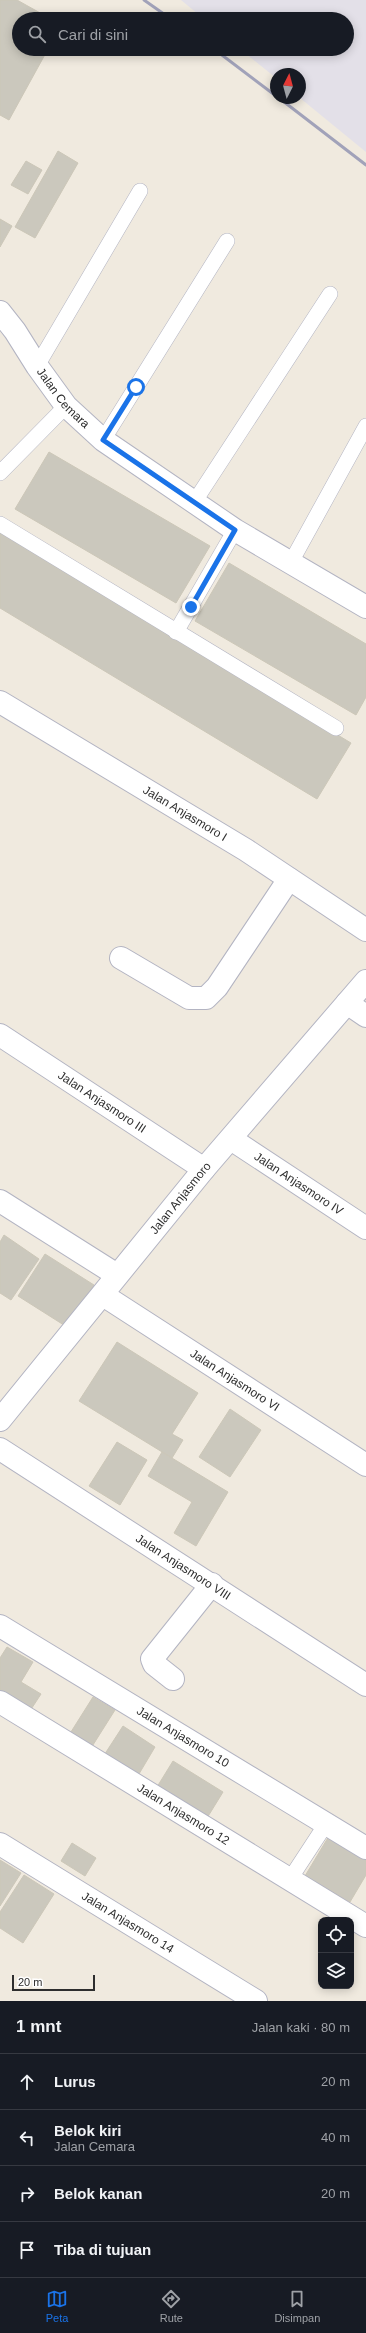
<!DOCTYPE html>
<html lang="id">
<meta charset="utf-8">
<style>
:root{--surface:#171b24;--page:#242831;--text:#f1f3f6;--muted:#9ea1a6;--line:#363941;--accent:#1a73e8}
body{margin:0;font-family:Arial,sans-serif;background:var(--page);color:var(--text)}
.controls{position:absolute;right:12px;bottom:12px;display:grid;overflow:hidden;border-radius:8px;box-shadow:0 2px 10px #0003}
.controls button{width:36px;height:36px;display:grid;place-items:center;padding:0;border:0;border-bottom:1px solid var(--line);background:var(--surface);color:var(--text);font:20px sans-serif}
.compass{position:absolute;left:270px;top:68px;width:36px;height:36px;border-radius:50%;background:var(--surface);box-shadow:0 2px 10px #0003;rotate:6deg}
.scale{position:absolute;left:12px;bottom:10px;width:83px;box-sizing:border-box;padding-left:4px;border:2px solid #2e2e2e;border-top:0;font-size:11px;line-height:14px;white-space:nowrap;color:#2e2e2e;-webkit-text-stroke:3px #fff;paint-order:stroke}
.stop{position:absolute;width:12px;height:12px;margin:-9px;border:3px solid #1a73e8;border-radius:50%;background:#fff}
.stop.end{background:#1a73e8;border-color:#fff;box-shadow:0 1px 4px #0008}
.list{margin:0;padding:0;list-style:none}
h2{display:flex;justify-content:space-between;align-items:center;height:52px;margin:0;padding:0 16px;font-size:17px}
h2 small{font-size:13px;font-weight:400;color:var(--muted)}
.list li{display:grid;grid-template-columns:26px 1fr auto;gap:12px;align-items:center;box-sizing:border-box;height:56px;padding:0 16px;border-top:1px solid var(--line)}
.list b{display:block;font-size:15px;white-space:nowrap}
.list p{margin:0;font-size:13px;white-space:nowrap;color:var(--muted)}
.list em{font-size:13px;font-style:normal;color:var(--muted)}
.icon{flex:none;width:22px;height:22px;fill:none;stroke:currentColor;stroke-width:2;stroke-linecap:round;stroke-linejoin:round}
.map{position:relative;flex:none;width:366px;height:2001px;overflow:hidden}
.search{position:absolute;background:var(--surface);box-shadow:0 2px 10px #0003;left:12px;right:12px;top:12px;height:44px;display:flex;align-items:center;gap:10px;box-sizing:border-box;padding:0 14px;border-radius:22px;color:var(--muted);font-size:15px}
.sheet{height:276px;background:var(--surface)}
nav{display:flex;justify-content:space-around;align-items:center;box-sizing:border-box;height:56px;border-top:1px solid var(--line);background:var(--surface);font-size:11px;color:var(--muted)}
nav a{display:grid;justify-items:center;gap:2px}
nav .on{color:var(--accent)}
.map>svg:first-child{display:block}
</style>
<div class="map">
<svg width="366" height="2001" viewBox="0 0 366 2001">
<rect width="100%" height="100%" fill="#f0eadf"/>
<polygon fill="#e3e0e8" points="181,0 366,0 366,152 300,98 300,74 276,74 276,78 240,49 347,49 347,19 204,19"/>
<g fill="#cbc8bd" stroke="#ccc7b8">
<polygon points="0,0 17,0 51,19 19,19 19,49 48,49 9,120 0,115"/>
<polygon points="58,151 78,163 35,238 15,227"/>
<polygon points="26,161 42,170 28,194 11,185"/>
<polygon points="0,219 12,226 0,247"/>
<polygon points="49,452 210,546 176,603 15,509"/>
<polygon points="0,532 351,743 317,799 0,608"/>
<polygon points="229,563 366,644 366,697 356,715 195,621"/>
<polygon points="4,1235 39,1259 11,1300 0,1293 0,1242"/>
<polygon points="45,1254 94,1285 67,1327 18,1296"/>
<polygon points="117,1342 198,1393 172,1434 183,1440 172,1458 79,1401"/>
<polygon points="230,1409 261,1430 230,1477 199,1457"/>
<polygon points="117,1442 147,1460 120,1505 89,1486"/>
<polygon points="162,1452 228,1492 196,1546 174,1533 192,1502 148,1476"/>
<polygon points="7,1647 33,1662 21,1682 41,1694 26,1717 0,1702 0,1658"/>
<polygon points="93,1697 115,1710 86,1756 64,1743"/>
<polygon points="123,1726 155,1747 133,1784 99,1763"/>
<polygon points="173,1761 223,1792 199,1831 149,1800"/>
<polygon points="329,1836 366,1857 366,1875 350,1902 305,1876"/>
<polygon points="72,1843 96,1858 85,1876 61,1861"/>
<polygon points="0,1860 21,1873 0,1906"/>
<polygon points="24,1875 54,1894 23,1943 0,1928 0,1912"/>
</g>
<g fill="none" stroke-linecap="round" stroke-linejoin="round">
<g stroke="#b3b4c2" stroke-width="16">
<g id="lane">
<polyline points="37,366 140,191"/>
<polyline points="103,440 227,241"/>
<polyline points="0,473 66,406"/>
<polyline points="195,501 330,294"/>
<polyline points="0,524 336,728"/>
<polyline points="290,564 366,426"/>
<polyline points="176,632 235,530"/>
<polyline points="290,1879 326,1824"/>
</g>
</g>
<g stroke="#b3b4c2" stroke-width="24">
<g id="street">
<path id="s1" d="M0,702L246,850L366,930"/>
<polyline points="121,958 189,998 206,998 217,987 289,879"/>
<polyline points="347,1003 366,1016"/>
<path id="s2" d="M0,1035L204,1169"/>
<path id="s3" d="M231,1139L366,1228"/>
<polyline points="0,1201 117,1275"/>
<path id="s4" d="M103,1295L366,1465"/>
<path id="s5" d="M0,1420L204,1169L366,981"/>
<path id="s6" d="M0,1449L366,1685"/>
<path id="s7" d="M0,1626L366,1848"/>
<polyline points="173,1679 154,1664 152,1659 212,1584"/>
<path id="s8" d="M0,1702L366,1926"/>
<path id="s9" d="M0,1844L256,2001"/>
</g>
</g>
<g stroke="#b3b4c2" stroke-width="24">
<g id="secondary">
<path id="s10" d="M0,312L15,331L37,366L66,406L103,440L235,530L366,607"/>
</g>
</g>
<use href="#lane" stroke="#fff" stroke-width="15"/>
<use href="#street" stroke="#fff" stroke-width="22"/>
<use href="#secondary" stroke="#fff" stroke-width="22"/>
<g stroke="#a1a2b9" stroke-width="3">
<polyline points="144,0 171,19"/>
<polyline points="214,49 276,96"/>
<polyline points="279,98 366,165"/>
</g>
</g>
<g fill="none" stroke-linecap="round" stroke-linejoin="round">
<polyline stroke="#1a73e8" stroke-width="5" points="136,387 103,440 235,530 191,607"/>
</g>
<g text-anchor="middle" stroke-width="3" stroke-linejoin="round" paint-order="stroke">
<g font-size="12" fill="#2e2e2e" stroke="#fff">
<text dy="4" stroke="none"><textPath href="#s10" startOffset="107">Jalan Cemara</textPath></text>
<text dy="4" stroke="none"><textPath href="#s1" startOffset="216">Jalan Anjasmoro I</textPath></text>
<text dy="4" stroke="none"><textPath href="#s2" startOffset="122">Jalan Anjasmoro III</textPath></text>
<text dy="4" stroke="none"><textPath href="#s3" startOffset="81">Jalan Anjasmoro IV</textPath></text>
<text dy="4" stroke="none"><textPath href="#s5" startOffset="286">Jalan Anjasmoro</textPath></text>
<text dy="4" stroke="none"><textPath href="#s4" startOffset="157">Jalan Anjasmoro VI</textPath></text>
<text dy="4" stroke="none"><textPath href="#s6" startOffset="218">Jalan Anjasmoro VIII</textPath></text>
<text dy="4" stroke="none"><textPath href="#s7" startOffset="214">Jalan Anjasmoro 10</textPath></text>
<text dy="4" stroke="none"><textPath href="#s8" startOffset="215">Jalan Anjasmoro 12</textPath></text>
<text dy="4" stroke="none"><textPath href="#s9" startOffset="150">Jalan Anjasmoro 14</textPath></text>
</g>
</g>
</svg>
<div class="controls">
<button><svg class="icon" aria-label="locate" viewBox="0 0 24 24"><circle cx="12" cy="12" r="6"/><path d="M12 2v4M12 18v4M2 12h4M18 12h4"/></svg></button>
<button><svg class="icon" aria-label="layers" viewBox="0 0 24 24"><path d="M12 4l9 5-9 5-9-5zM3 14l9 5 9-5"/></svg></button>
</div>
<svg class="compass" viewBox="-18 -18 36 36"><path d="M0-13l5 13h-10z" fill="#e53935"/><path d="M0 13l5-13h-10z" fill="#9ea1a6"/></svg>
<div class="scale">20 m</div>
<div class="stop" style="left:136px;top:387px"></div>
<div class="stop end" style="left:191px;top:607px"></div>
<div class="search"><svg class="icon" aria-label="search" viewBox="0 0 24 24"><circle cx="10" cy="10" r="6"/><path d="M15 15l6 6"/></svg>Cari di sini</div>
</div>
<section class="sheet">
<h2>1 mnt<small>Jalan kaki · 80 m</small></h2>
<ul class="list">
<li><svg class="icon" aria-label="ahead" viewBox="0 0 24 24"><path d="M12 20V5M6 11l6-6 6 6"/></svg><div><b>Lurus</b></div><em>20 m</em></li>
<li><svg class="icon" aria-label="left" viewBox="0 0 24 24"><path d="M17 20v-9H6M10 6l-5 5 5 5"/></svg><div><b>Belok kiri</b><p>Jalan Cemara</p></div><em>40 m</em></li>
<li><svg class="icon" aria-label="right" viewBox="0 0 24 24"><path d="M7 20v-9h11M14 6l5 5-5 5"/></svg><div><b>Belok kanan</b></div><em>20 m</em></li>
<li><svg class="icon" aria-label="arrive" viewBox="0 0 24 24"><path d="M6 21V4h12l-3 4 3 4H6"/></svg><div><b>Tiba di tujuan</b></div></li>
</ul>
</section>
<nav>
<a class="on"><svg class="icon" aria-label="map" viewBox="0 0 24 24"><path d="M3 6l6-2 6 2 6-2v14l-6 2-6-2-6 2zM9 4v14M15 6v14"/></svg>Peta</a>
<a><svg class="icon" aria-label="directions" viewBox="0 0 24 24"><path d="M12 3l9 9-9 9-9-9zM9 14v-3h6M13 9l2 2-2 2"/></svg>Rute</a>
<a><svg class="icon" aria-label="saved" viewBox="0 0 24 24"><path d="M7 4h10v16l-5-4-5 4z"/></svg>Disimpan</a>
</nav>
